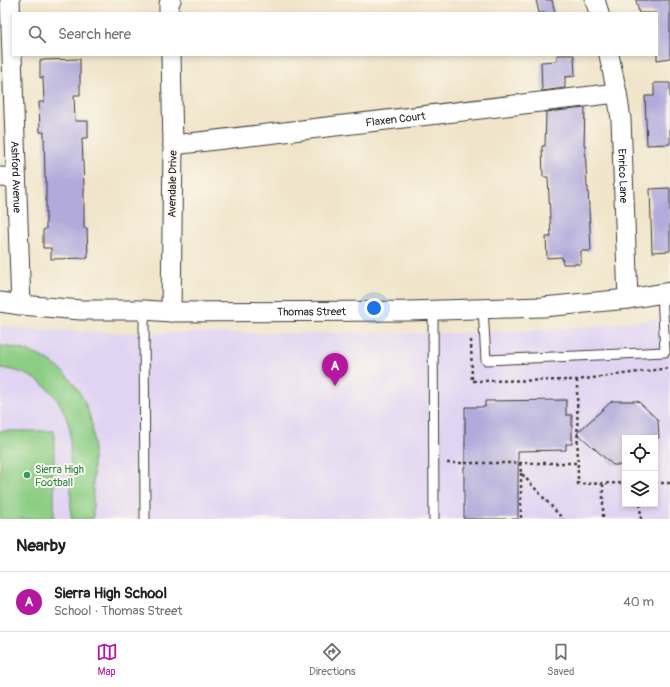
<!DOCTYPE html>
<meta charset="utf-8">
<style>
:root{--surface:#fff;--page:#f2f2f2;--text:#202124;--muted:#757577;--line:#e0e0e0;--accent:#b5179e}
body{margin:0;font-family:Pangolin,sans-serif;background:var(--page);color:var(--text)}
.controls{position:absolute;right:12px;bottom:12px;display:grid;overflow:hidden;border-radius:0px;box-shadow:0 2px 6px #0003}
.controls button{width:36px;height:36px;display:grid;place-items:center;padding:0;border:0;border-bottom:1px solid var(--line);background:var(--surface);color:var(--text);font:20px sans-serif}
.you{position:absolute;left:374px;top:308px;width:14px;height:14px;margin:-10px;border:3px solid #fff;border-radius:50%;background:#1a73e8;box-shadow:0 0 0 6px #1a73e833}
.badge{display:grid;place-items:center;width:26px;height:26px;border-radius:50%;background:var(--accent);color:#fff;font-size:13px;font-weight:700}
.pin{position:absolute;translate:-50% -33px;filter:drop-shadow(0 1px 2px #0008)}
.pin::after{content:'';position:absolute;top:21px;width:14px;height:12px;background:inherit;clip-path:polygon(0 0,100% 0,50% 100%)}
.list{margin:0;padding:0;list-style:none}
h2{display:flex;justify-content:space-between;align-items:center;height:52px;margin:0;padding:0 16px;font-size:17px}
h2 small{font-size:13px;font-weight:400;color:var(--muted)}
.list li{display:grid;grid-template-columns:26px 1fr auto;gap:12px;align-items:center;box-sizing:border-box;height:60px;padding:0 16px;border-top:1px solid var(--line)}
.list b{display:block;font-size:15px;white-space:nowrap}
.list p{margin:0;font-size:13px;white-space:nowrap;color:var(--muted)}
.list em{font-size:13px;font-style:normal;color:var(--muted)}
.icon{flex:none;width:22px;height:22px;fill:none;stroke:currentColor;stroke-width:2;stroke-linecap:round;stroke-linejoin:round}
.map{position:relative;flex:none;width:670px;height:519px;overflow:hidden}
.search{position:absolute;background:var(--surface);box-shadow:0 2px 6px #0003;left:12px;right:12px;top:12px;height:44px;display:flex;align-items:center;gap:10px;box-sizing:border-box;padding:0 14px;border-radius:0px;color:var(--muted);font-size:15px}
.sheet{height:112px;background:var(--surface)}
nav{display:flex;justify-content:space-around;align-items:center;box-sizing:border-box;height:56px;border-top:1px solid var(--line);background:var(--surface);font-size:11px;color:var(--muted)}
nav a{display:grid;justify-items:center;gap:2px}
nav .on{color:var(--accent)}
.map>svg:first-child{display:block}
</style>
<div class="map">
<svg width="670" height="519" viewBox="0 0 670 519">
<rect width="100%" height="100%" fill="#fbf7ec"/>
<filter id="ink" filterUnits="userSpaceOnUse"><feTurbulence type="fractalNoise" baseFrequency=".025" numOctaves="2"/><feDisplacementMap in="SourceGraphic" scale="8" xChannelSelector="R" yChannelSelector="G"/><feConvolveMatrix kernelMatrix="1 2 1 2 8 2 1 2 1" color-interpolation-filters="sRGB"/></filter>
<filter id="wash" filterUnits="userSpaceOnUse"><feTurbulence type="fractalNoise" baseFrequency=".012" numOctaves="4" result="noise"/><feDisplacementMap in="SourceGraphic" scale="16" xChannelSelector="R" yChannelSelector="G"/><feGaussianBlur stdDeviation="0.9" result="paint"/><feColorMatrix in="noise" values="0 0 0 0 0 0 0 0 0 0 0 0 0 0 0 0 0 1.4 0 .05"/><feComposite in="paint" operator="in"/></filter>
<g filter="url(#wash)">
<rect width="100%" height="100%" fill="#f0e5ca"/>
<path fill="#e1d4f3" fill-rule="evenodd" d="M670,317V519H0V325L28,329L123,333H445L528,331L616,324ZM625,438H655V504H625Z"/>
<g fill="#8ccd84" stroke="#547450">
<path d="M0,346C47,349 82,378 92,425C94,436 93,449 93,461C93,480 93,500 93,519H71L70,430C61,393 38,372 0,368Z"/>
<rect x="0" y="431" width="54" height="88"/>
</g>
<g id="blocks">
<g fill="#b1aadb">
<polygon points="536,0 552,0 555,13 539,13"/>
<polygon points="636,0 668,0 670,6 670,58 657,60 657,13 639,13"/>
<polygon points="557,55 574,55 575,76 565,77 565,88 542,91 541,62 557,61"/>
<polygon points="80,59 80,95 74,95 75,121 88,121 88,138 82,138 84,187 84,228 87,228 88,258 51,259 51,248 43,248 43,230 46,229 46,178 45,178 44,132 40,132 39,102 44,102 43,77 40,78 40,60"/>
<polygon points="654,83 670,83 670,144 647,145 645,96 654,96"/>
<polygon points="585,108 584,145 585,145 587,187 588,187 591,251 581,251 581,264 563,264 562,257 547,258 546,237 551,237 548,177 543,177 542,146 545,146 546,112"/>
<polygon points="670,188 670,251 652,252 650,189"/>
<polygon points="566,400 566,415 572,415 572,444 566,444 566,450 518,451 518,519 464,519 464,467 465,467 465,407 485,407 485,401"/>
<polygon points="612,401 638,401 658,420 659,438 625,438 625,465 613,465 577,433"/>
</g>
</g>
</g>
<g filter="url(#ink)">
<use href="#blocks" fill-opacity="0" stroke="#3c3a36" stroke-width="1"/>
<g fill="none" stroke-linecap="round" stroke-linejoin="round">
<g stroke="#3c3a36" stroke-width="11">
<g id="service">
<polyline points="483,308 486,360 665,352 662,293"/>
<polyline points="144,310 145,519"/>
<polyline points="433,310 434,519"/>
</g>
</g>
<g stroke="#3c3a36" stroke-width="21">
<g id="minor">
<path id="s1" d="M10,0L21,305"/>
<polyline points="595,0 599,13"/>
<polyline points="169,13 169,4 171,0"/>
<polyline points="171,55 173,145 171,312"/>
<path id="s2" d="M609,55L617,93L621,119L628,299"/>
<path id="s3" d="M173,145L617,93"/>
<polyline points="0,177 16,178"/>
<path id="s4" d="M0,302L21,305L81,310H144L171,312L409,311L543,307L628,299L670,292"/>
</g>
</g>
<g stroke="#3c3a36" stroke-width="2.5" stroke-dasharray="3 3" stroke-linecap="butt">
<polyline points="471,340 472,381 577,380 670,368"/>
<polyline points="577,380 578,484 625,483"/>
<polyline points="447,463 578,463"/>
<polyline points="520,463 521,473 563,519"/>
<polyline points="521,473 521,519"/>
<polyline points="655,483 670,483"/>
<polyline points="603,484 603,519"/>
<polyline points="640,504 641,519"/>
</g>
<use href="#service" stroke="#fff" stroke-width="9"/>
<use href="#minor" stroke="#fff" stroke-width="19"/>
</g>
</g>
<circle fill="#2e9e5b" stroke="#fbf7ec" stroke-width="1.5" cx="27" cy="475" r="4"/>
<g text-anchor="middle" stroke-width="4" stroke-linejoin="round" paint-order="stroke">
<g font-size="11" fill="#1c1c1c" stroke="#fbf7ec">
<text dy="4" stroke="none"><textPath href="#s3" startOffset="224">Flaxen Court</textPath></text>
<text dy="4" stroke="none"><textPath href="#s2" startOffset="122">Enrico Lane</textPath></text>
<text dy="4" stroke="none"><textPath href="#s1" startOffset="177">Ashford Avenue</textPath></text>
<text transform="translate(172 184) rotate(-89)" y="4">Avendale Drive</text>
<text dy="4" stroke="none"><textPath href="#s4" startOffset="312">Thomas Street</textPath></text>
</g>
<g font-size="11" fill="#27864d" stroke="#fbf7ec" text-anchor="start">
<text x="35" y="473">Sierra High<tspan x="35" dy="13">Football</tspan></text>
</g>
</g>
</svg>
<div class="controls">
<button><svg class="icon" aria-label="locate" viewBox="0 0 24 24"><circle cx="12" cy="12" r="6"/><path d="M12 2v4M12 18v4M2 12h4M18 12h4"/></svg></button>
<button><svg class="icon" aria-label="layers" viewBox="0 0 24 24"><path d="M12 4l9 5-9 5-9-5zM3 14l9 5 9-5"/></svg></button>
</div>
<div class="you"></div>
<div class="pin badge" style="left:335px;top:386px">A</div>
<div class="search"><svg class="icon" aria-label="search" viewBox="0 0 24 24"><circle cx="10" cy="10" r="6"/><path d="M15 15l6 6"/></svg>Search here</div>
</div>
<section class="sheet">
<h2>Nearby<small></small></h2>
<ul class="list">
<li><span class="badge">A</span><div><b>Sierra High School</b><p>School · Thomas Street</p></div><em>40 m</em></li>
</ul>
</section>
<nav>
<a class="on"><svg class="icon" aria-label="map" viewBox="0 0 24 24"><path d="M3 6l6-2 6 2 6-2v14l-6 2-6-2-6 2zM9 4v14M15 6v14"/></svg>Map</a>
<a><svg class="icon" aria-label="directions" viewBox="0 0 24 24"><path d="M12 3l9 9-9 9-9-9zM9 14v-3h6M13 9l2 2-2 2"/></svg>Directions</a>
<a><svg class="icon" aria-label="saved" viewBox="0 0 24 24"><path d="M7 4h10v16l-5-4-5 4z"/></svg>Saved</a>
</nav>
